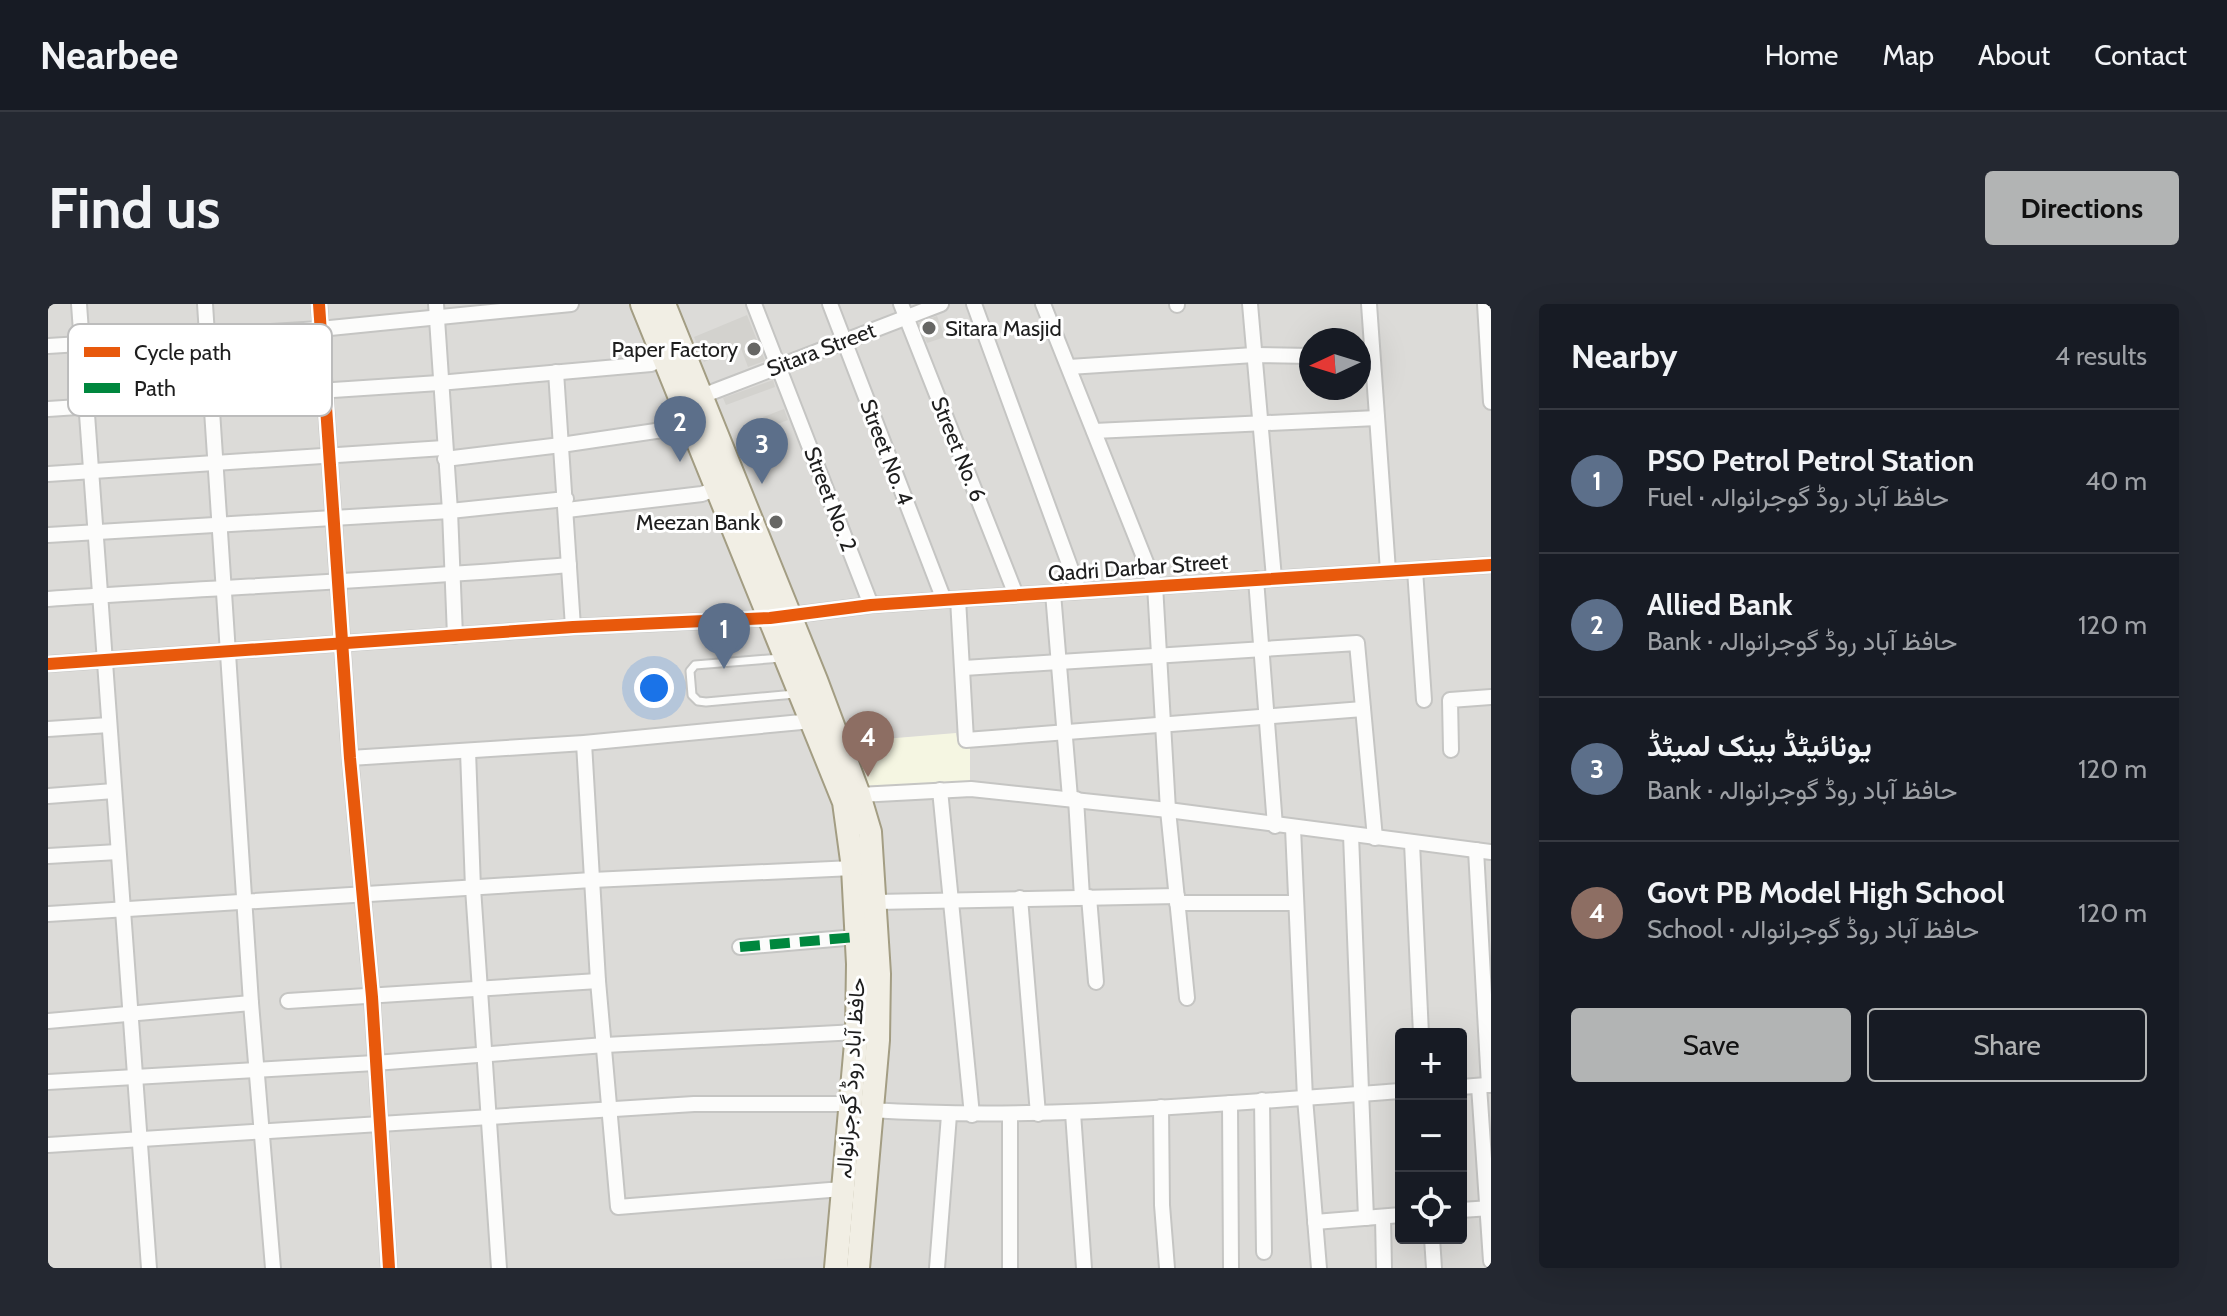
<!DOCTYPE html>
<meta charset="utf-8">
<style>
:root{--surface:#171b24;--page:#242831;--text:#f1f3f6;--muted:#9ea1a6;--line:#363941;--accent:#b2b4b4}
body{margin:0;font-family:Cabin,Vazirmatn,sans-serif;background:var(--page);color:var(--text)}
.controls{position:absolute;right:24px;bottom:24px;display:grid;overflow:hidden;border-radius:8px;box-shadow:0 8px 32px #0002}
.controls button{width:72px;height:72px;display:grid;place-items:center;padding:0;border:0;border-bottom:2px solid var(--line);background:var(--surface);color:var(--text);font:40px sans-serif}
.compass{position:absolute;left:1251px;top:24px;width:72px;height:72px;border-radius:50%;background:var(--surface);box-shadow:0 8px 32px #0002;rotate:266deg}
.you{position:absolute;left:606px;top:384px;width:28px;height:28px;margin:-20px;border:6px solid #fff;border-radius:50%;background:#1a73e8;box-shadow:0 0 0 12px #1a73e833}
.badge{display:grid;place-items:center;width:52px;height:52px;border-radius:50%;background:var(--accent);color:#fff;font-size:26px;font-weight:700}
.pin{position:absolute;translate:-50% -66px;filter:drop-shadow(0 2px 4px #0008)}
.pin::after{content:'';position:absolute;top:42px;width:28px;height:24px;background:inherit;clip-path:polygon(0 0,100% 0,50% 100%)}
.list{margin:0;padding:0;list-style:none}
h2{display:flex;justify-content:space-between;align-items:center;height:104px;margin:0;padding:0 32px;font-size:34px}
h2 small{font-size:26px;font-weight:400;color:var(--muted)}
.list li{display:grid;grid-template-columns:52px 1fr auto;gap:24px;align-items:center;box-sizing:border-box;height:144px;padding:0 32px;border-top:2px solid var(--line)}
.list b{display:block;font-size:30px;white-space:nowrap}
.list p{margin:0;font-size:26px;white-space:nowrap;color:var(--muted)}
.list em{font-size:26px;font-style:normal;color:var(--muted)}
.actions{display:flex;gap:16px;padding:24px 32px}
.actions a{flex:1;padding:18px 0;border:2px solid var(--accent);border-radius:8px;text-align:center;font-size:28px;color:var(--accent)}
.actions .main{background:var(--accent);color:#111}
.icon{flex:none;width:44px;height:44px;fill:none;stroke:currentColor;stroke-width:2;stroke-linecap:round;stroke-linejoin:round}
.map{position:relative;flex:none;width:1443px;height:964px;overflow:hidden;border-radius:8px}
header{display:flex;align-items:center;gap:48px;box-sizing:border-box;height:112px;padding:0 40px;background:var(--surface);border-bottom:2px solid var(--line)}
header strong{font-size:38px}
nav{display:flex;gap:44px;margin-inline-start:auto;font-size:28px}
.intro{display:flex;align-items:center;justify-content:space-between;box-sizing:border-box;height:192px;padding:0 48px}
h1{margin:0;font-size:56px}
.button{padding:20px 36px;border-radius:8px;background:var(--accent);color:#111;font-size:28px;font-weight:700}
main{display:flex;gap:48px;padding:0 48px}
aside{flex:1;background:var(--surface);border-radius:8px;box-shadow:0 8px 32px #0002}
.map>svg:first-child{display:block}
</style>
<header>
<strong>Nearbee</strong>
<nav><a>Home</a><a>Map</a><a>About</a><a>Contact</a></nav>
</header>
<div class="intro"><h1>Find us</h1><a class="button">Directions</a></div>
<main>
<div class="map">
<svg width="1443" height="964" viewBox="0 0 1443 964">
<rect width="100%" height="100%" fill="#edece7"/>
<path fill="#dcdbd8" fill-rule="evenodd" d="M0,0H1443V964H0ZM1263,36H1311V84H1263ZM1353,730H1413V934H1353Z"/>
<polygon fill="#f5f6e2" points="908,429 910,439 922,439 922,480 817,487 800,438"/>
<polygon fill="#dbdad8" points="775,952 774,964 613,964 774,952"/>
<g fill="#d3d2ce">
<polygon points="699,11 717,57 700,63 692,42 656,58 646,33"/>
<polygon points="889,12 897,33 879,39 871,19"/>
<polygon points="725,76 727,83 678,101 675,94"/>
<polygon points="736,105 740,116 719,124 715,113"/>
</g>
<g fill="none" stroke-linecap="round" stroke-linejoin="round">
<g stroke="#c5c5c3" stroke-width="11">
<polyline id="service" points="733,354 647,361 642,367 644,391 650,397 658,398 747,390"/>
</g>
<g stroke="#c5c5c3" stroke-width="18">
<g id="minor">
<polyline points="31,0 101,964"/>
<polyline points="157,0 203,699 225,964"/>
<polyline points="271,0 302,454 324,693 341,964"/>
<polyline points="388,0 402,207 407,332"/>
<polyline points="706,0 823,301"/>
<polyline points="782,0 896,296"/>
<polyline points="853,0 968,291"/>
<polyline points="926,0 1031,287"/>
<polyline points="995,0 1107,281 1120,506 1139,694"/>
<polyline points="1129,0 1129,1"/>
<polyline points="1202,0 1226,274"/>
<polyline points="1321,0 1340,267"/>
<polyline points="1437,0 1443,98"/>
<polyline points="0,42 272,25 523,0"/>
<polyline points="1021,63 1206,51 1263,52"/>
<polyline points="508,68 525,323"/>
<polyline points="654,92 893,0"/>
<polyline points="0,105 391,79 603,60 616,54"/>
<polyline points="1046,127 1329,114"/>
<polyline points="397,155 513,141 628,124 643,119"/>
<polyline points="0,170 396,144"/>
<polyline points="519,206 654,190 669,184"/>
<polyline points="0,231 402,207 518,195"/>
<polyline points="1367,266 1376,396"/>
<polyline points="1208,275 1227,522"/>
<polyline points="1005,289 1022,494"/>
<path d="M0,295C173,283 347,276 521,261"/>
<polyline points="910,295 918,436 1315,405"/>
<polyline points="0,360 525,323 722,314 823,301 910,295 1443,261"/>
<polyline points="916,364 1309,339 1327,534"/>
<polyline points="0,425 61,421"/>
<polyline points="536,439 550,677 570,903 794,885"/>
<polyline points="1403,446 1402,396 1443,393"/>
<polyline points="420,447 425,584 451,964"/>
<polyline points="302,454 536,439 764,417"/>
<polyline points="892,486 924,811"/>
<polyline points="811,491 923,485 1120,506 1443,548"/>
<polyline points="0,492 66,487"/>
<polyline points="1028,495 1034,593"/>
<polyline points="1245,524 1257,794 1271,964"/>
<polyline points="1303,531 1318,914"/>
<polyline points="1364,539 1373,730"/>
<polyline points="1428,546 1441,781"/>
<polyline points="0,552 70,548"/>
<polyline points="1041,593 1048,678"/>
<polyline points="972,594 990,810"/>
<polyline points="827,598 1129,592"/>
<polyline points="1129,599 1248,599"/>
<polyline points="0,610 544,576 805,564"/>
<polyline points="692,643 809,633"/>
<polyline points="240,697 550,677"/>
<polyline points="0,717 203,699"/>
<polyline points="0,778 327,759 557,741 809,728"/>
<polyline points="1431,782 1443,957"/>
<polyline points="1413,783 1439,781"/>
<polyline points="1214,796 1216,948"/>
<polyline points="1182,799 1183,964"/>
<polyline points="1113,803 1114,901 1119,964"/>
<path d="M822,806C999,817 1176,799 1353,787"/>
<polyline points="1025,809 1036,964"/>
<polyline points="962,810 962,964"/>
<polyline points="0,841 646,800 801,800"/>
<polyline points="1413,906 1443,904"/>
<polyline points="1335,913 1336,964"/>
<polyline points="1267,918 1353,911"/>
<polyline points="1384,934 1386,964"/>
<polyline points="889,964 901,811"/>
</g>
</g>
<g stroke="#a39d83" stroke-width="26">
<g id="primary">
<polyline points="594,0 796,498 805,564 810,660 809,728 788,964"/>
<polyline points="616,0 768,376 811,491 822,528 831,670 830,736 810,964"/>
</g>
</g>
<use href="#service" stroke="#fcfcfb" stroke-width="7"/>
<use href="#minor" stroke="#fcfcfb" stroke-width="14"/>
<use href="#primary" stroke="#f1eee4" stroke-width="22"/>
<polyline stroke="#00873e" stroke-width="10" stroke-dasharray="20 10" stroke-linecap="butt" points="692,643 809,633"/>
<g stroke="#fff" stroke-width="17">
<g id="cycleway">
<polyline points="271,0 302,454 324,693 341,964"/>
<polyline points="0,360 525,323 722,314 823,301 910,295 1443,261"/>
</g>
</g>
<use href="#cycleway" stroke="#e8590c" stroke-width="12"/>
</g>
<g fill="#666664" stroke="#fff" stroke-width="3">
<circle cx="881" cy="24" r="8"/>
<circle cx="706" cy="45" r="8"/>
<circle cx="728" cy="218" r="8"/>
</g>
<g text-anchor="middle" stroke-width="6" stroke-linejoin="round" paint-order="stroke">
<g font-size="22" fill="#1e1e1e" stroke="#fff" text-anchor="end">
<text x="897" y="32" text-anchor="start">Sitara Masjid</text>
<text x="690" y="53">Paper Factory</text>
<text x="712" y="226">Meezan Bank</text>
</g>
<g font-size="22" fill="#1e1e1e" stroke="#fff">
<text transform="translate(773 45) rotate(-21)" y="8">Sitara Street</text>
<text transform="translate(911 145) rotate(68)" y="8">Street No. 6</text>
<text transform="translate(839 148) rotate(69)" y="8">Street No. 4</text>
<text transform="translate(783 195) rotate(69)" y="8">Street No. 2</text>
<text transform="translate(1090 263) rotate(-4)" y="8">Qadri Darbar Street</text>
<text transform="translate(802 774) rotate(-86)" y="8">حافظ آباد روڈ گوجرانوالہ</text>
</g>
</g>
<rect x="20" y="20" width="264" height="92" rx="12" fill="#fff" stroke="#bcbcbc" stroke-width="2"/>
<rect x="36" y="43" width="36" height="10" fill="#e8590c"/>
<rect x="36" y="79" width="36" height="10" fill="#00873e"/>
<g font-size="22" fill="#1e1e1e">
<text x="86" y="56">Cycle path</text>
<text x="86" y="92">Path</text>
</g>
</svg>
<div class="controls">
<button>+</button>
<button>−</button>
<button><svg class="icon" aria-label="locate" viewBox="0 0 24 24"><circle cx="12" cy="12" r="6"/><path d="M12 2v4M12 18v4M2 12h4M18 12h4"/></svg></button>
</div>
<svg class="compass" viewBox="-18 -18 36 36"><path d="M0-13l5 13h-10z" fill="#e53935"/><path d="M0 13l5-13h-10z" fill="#9ea1a6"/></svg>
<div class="you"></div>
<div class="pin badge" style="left:676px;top:365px;background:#5c6f8a">1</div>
<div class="pin badge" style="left:632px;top:158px;background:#5c6f8a">2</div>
<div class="pin badge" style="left:714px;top:180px;background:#5c6f8a">3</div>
<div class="pin badge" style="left:820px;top:473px;background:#8d6e63">4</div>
</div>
<aside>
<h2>Nearby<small>4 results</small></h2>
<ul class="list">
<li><span class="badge" style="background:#5c6f8a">1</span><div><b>PSO Petrol Petrol Station</b><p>Fuel · حافظ آباد روڈ گوجرانوالہ</p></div><em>40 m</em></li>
<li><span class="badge" style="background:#5c6f8a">2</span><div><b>Allied Bank</b><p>Bank · حافظ آباد روڈ گوجرانوالہ</p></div><em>120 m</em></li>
<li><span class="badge" style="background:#5c6f8a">3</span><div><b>یونائیٹڈ بینک لمیٹڈ</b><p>Bank · حافظ آباد روڈ گوجرانوالہ</p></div><em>120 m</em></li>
<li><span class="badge" style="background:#8d6e63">4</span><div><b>Govt PB Model High School</b><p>School · حافظ آباد روڈ گوجرانوالہ</p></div><em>120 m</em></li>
</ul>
<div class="actions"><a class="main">Save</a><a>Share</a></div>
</aside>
</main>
